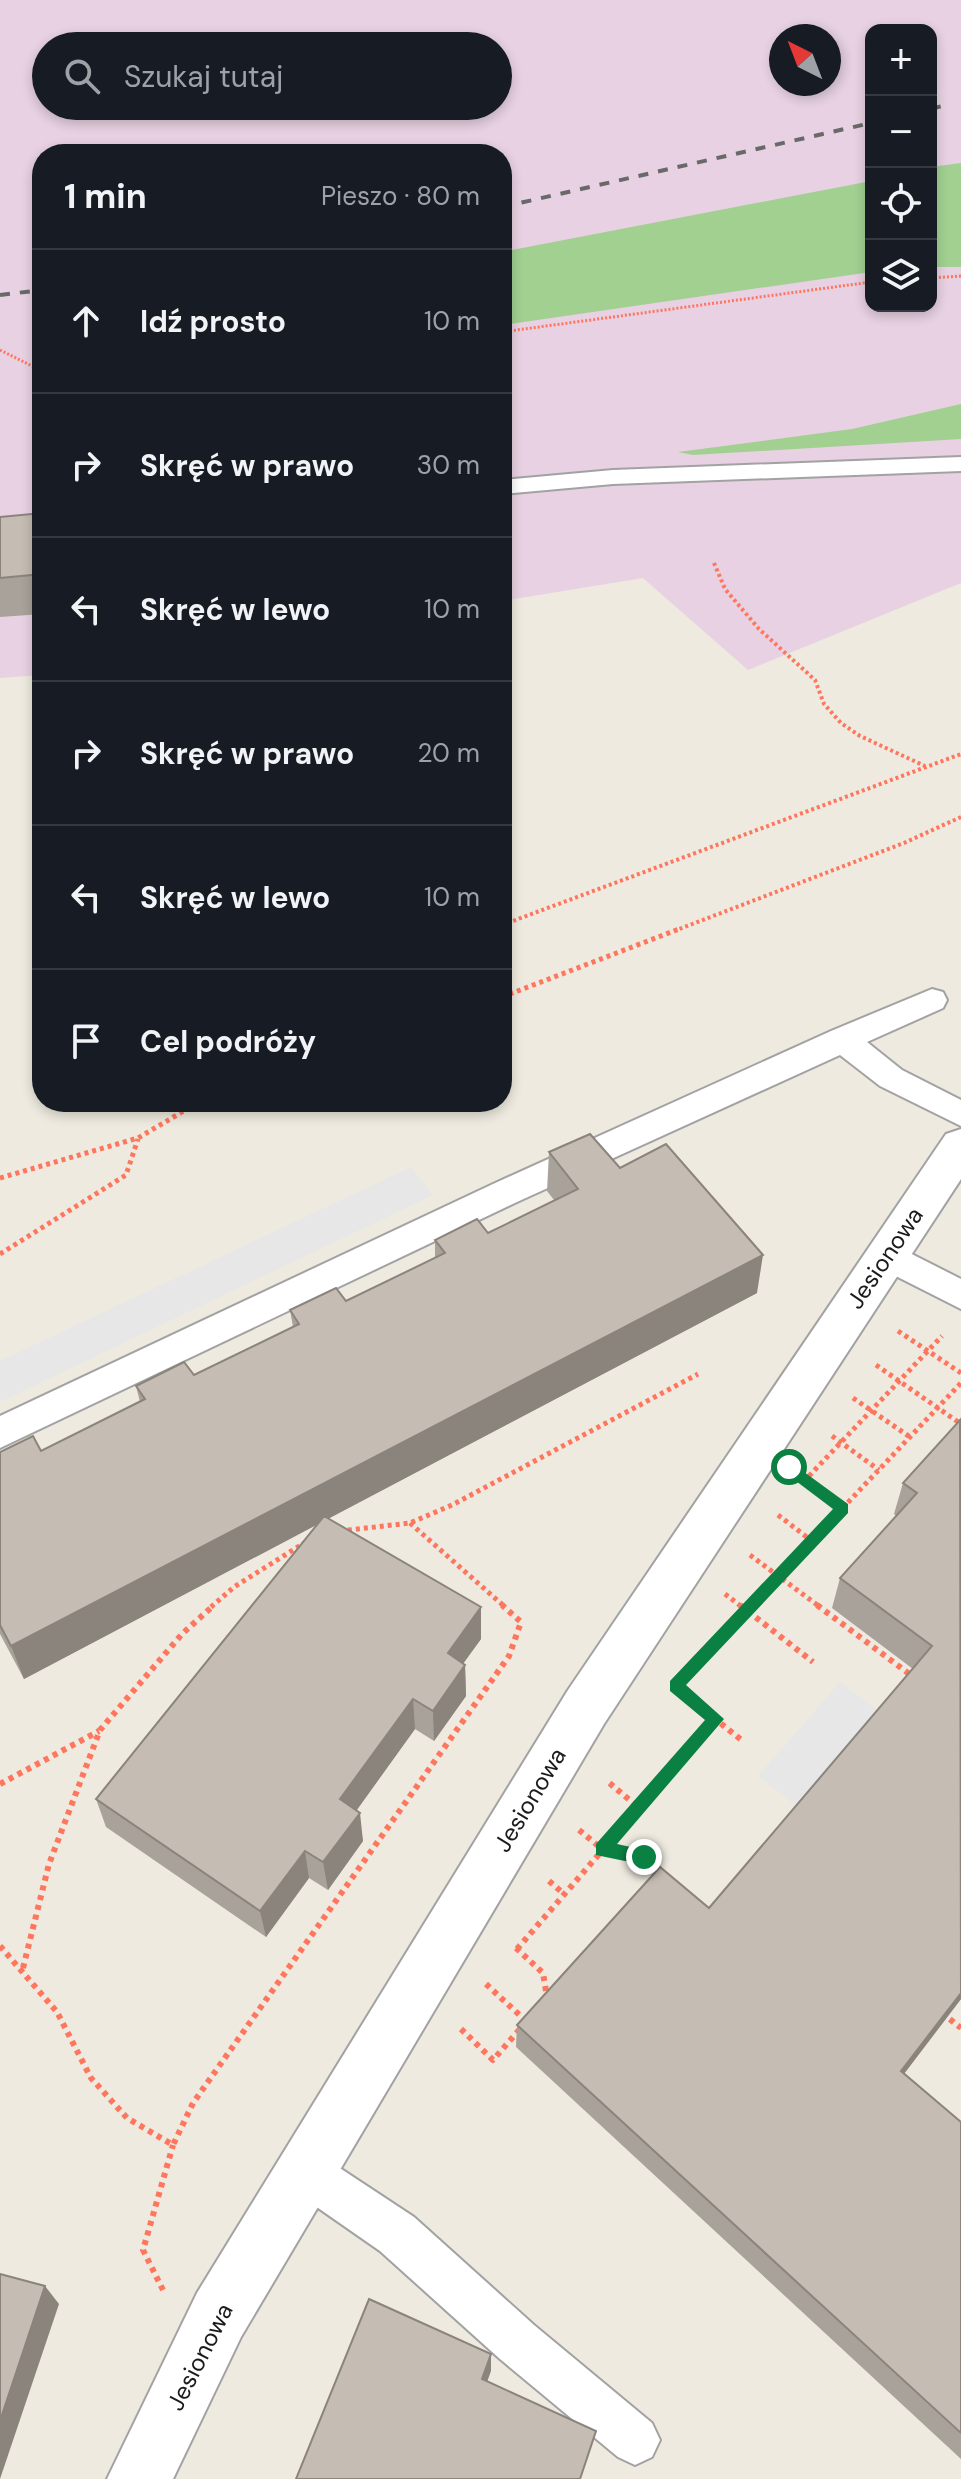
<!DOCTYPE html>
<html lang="pl">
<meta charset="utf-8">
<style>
:root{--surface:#171b24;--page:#242831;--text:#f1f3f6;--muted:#9ea1a6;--line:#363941}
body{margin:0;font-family:"DM Sans",sans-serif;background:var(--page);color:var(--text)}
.controls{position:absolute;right:24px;top:24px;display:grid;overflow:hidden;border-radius:16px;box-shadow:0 4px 12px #0003}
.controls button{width:72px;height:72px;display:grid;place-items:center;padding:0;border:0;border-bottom:2px solid var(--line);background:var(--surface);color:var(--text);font:40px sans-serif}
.compass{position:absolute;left:769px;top:24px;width:72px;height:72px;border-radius:50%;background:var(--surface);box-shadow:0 4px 12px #0003;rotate:318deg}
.stop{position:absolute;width:24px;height:24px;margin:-18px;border:6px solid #0b8043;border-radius:50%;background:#fff}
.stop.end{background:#0b8043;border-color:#fff;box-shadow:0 2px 8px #0008}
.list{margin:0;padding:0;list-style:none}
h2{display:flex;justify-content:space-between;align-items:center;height:104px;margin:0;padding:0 32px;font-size:34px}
h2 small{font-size:26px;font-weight:400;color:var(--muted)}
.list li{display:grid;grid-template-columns:52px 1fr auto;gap:24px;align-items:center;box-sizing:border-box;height:144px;padding:0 32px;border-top:2px solid var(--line)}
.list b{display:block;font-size:30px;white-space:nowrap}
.list em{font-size:26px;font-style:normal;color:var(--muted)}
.icon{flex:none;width:44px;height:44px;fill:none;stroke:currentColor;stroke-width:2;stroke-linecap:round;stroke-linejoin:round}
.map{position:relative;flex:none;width:961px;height:2479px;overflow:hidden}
.search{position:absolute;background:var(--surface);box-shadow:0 4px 12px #0003;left:32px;top:32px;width:480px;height:88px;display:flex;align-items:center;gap:20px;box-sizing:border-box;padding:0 28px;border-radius:44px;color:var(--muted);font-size:30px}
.panel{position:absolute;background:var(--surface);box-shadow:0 4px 12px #0003;left:32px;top:144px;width:480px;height:968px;border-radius:32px}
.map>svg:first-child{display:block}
</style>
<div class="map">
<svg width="961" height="2479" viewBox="0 0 961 2479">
<rect width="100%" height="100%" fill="#eeeadf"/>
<path fill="#e7d1e2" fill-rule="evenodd" d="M0,0H961V583L748,670L643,578L502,601V154H42V675L0,678ZM871,30H931V306H871ZM781,36H829V84H781ZM46,46H498V106H46Z"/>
<g fill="#a1d091">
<polygon points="961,163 961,267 931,267 931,167"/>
<polygon points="871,181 871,272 502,325 502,252"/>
<polygon points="961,404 961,439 693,455 678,452 852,429"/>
</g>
<g fill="#e7e7e7">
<polygon points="411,1167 433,1195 0,1402 0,1361"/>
<polygon points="840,1682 882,1714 800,1809 758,1776"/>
</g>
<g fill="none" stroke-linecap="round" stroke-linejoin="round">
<g stroke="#a2a2a2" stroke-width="4">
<g id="lane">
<polygon points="961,457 961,471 613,484 502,494 502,480 613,470"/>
<polygon points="932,989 943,992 947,1000 943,1008 867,1042 902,1070 961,1100 961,1126 880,1086 840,1055 517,1202 0,1448 0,1416 493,1184 831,1031"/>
<polygon points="888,1242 961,1279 961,1309 876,1266 871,1256 876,1246"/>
<polygon points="304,2148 320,2155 414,2217 534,2325 652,2423 660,2440 652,2457 635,2465 618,2457 500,2359 380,2251 288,2187 281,2171 288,2155"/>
</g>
</g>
<g stroke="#a2a2a2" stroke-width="4">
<polygon id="street" points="961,1129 961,1179 604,1724 241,2337 173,2479 107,2479 197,2293 568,1690 946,1134"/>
</g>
<g stroke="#ff765f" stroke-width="3" stroke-dasharray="2 2" stroke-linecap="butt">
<polyline points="931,278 961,276"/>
<polyline points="502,332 871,282"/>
<polyline points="0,350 42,371"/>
</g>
<g stroke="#ff765f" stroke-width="4" stroke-dasharray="3 3" stroke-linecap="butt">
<polyline points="714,563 725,589 759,629 815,680 824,704 841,723 860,736 925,766"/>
<polyline points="502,925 961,754"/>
<polyline points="674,931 904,843 961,817"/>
</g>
<g stroke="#ff765f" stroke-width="5" stroke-dasharray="4 4" stroke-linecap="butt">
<polyline points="502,997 679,929"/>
<polyline points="0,1178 138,1138 199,1102"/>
<polyline points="0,1254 126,1175 138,1139"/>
<polyline points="898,1331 961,1373"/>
<polyline points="876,1365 961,1424"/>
<polyline points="853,1398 910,1437"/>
<polyline points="832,1436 879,1470"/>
<polyline points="809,1476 942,1336"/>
<polyline points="802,1478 843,1508"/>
<polyline points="778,1515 812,1541"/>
<polyline points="410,1523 505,1607"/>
<polyline points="340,1531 410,1523 452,1505 698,1374"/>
<polyline points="750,1555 820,1607"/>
<polyline points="725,1594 742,1607"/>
<polyline points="211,1607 234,1587 304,1543"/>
<polyline points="749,1607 961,1383"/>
</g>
<g stroke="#ff765f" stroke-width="6" stroke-dasharray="5 5" stroke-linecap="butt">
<polyline points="740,1605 813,1662"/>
<polyline points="817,1605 912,1676"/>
<polyline points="674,1686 744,1742"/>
<polyline points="675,1686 751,1605"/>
<polyline points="0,1784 99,1731"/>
<polyline points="639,1808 716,1719"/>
<polyline points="579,1830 602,1849 644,1857 663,1873"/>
<polyline points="549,1881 564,1894"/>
<polyline points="0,1946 57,2012 91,2078 127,2118 173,2145 193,2103 509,1656 521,1622 502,1605"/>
<polyline points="516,1948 543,1973 547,1997"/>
<polyline points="517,1949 639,1808 607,1781"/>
<polyline points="23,1968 49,1864 100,1730 182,1634 214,1605"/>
<polyline points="486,1984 526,2021"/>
<polyline points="942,2013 961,2028"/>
<polyline points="461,2029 493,2060 520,2029"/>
<polyline points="163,2290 143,2250 173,2145"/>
</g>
<use href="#lane" fill="#fff" fill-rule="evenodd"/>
<use href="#street" fill="#fff" fill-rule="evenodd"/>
<g stroke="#696969" stroke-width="4" stroke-dasharray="10 10" stroke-linecap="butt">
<polyline points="931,109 946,105"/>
<polyline points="502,207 871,123"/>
<polyline points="0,295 42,290"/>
</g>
</g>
<g fill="#a9a29a">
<polygon points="42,513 42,614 0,617 0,517"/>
<polygon points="549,1152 620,1168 757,1293 329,1518 481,1639 463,1664 465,1665 466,1696 434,1741 415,1729 356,1810 363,1841 328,1890 309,1878 266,1937 106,1827 96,1799 317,1524 24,1679 0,1634 0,1452 41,1451 140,1402 136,1386 194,1375 293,1327 290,1310 346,1301 435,1258 435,1240 488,1233 554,1200 547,1191"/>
<polygon points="961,1420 961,1999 904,2074 961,2122 961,2459 516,2047 517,2025 709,1908 913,1669 832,1608 840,1578 896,1516 894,1514 903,1483"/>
</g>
<g fill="#8a847d">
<polygon points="763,1255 757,1293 24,1679 11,1646"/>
<polygon points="481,1607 481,1639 448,1684 448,1653"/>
<polygon points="465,1665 466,1696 434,1741 433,1711"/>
<polygon points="413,1699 415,1729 344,1828 340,1799"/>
<polygon points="360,1813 363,1841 328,1890 323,1862"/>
<polygon points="305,1851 309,1878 266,1937 260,1911"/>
<polygon points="961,1993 961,1999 890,2092 901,2071"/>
<polygon points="45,2286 59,2304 0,2479 0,2421"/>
<polygon points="491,2354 491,2371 482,2396 482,2379"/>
</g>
<g fill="#c5bcb3" stroke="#8a847d" stroke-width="2">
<polygon points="42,513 42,574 0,578 0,517"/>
<polygon points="590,1134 620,1168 666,1144 763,1255 11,1646 0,1625 0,1452 33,1436 41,1451 145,1399 136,1386 184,1362 194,1375 299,1324 290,1310 336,1288 346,1301 445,1253 435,1240 477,1219 488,1233 578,1189 549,1152"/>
<polygon points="960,1420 961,1993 901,2071 961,2122 961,2433 517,2025 660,1867 709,1908 932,1646 840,1578 917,1493 903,1483"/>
<polygon points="324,1516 481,1607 448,1653 465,1665 433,1711 413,1699 340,1799 360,1813 323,1862 305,1851 260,1911 96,1799"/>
<polygon points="0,2274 45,2286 0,2421"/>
<polygon points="369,2299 491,2354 482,2379 596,2431 580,2479 296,2479"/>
</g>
<polygon fill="#0b8043" points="789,1461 848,1504 848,1513 686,1685 724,1719 617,1844 649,1851 649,1862 644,1865 596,1855 596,1844 705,1720 670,1691 670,1681 833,1509 784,1472 782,1467"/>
<g text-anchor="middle" stroke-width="8" stroke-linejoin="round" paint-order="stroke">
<g font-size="24" fill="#1b1b1b" stroke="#fff">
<text transform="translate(885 1258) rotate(-56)" y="8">Jesionowa</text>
<text transform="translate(530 1800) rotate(-59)" y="8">Jesionowa</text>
<text transform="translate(200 2357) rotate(-63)" y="8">Jesionowa</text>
</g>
</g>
</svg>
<div class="controls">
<button>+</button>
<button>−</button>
<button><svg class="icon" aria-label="locate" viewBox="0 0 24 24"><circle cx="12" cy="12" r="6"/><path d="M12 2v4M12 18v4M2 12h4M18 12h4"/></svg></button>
<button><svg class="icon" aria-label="layers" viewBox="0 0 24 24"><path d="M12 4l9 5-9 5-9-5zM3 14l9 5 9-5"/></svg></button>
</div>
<svg class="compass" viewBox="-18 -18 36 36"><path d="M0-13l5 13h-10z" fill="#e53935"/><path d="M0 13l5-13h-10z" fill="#9ea1a6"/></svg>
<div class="stop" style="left:789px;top:1467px"></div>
<div class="stop end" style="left:644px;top:1857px"></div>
<div class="search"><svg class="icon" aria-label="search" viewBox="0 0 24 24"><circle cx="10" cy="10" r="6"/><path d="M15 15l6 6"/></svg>Szukaj tutaj</div>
<section class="panel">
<h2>1 min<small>Pieszo · 80 m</small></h2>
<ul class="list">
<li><svg class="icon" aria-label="ahead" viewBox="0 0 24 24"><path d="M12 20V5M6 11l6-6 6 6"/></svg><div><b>Idź prosto</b></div><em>10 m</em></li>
<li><svg class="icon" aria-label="right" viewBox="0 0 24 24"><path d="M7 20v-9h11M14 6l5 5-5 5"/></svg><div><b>Skręć w prawo</b></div><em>30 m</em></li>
<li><svg class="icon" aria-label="left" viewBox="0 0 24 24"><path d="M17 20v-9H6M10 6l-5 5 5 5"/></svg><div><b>Skręć w lewo</b></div><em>10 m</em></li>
<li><svg class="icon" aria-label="right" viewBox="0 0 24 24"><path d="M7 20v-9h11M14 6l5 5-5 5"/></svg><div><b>Skręć w prawo</b></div><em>20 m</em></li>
<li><svg class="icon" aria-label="left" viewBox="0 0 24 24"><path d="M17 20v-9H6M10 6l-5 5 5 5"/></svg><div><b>Skręć w lewo</b></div><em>10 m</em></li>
<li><svg class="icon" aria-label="arrive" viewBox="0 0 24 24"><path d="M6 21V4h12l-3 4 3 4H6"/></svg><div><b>Cel podróży</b></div></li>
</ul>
</section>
</div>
